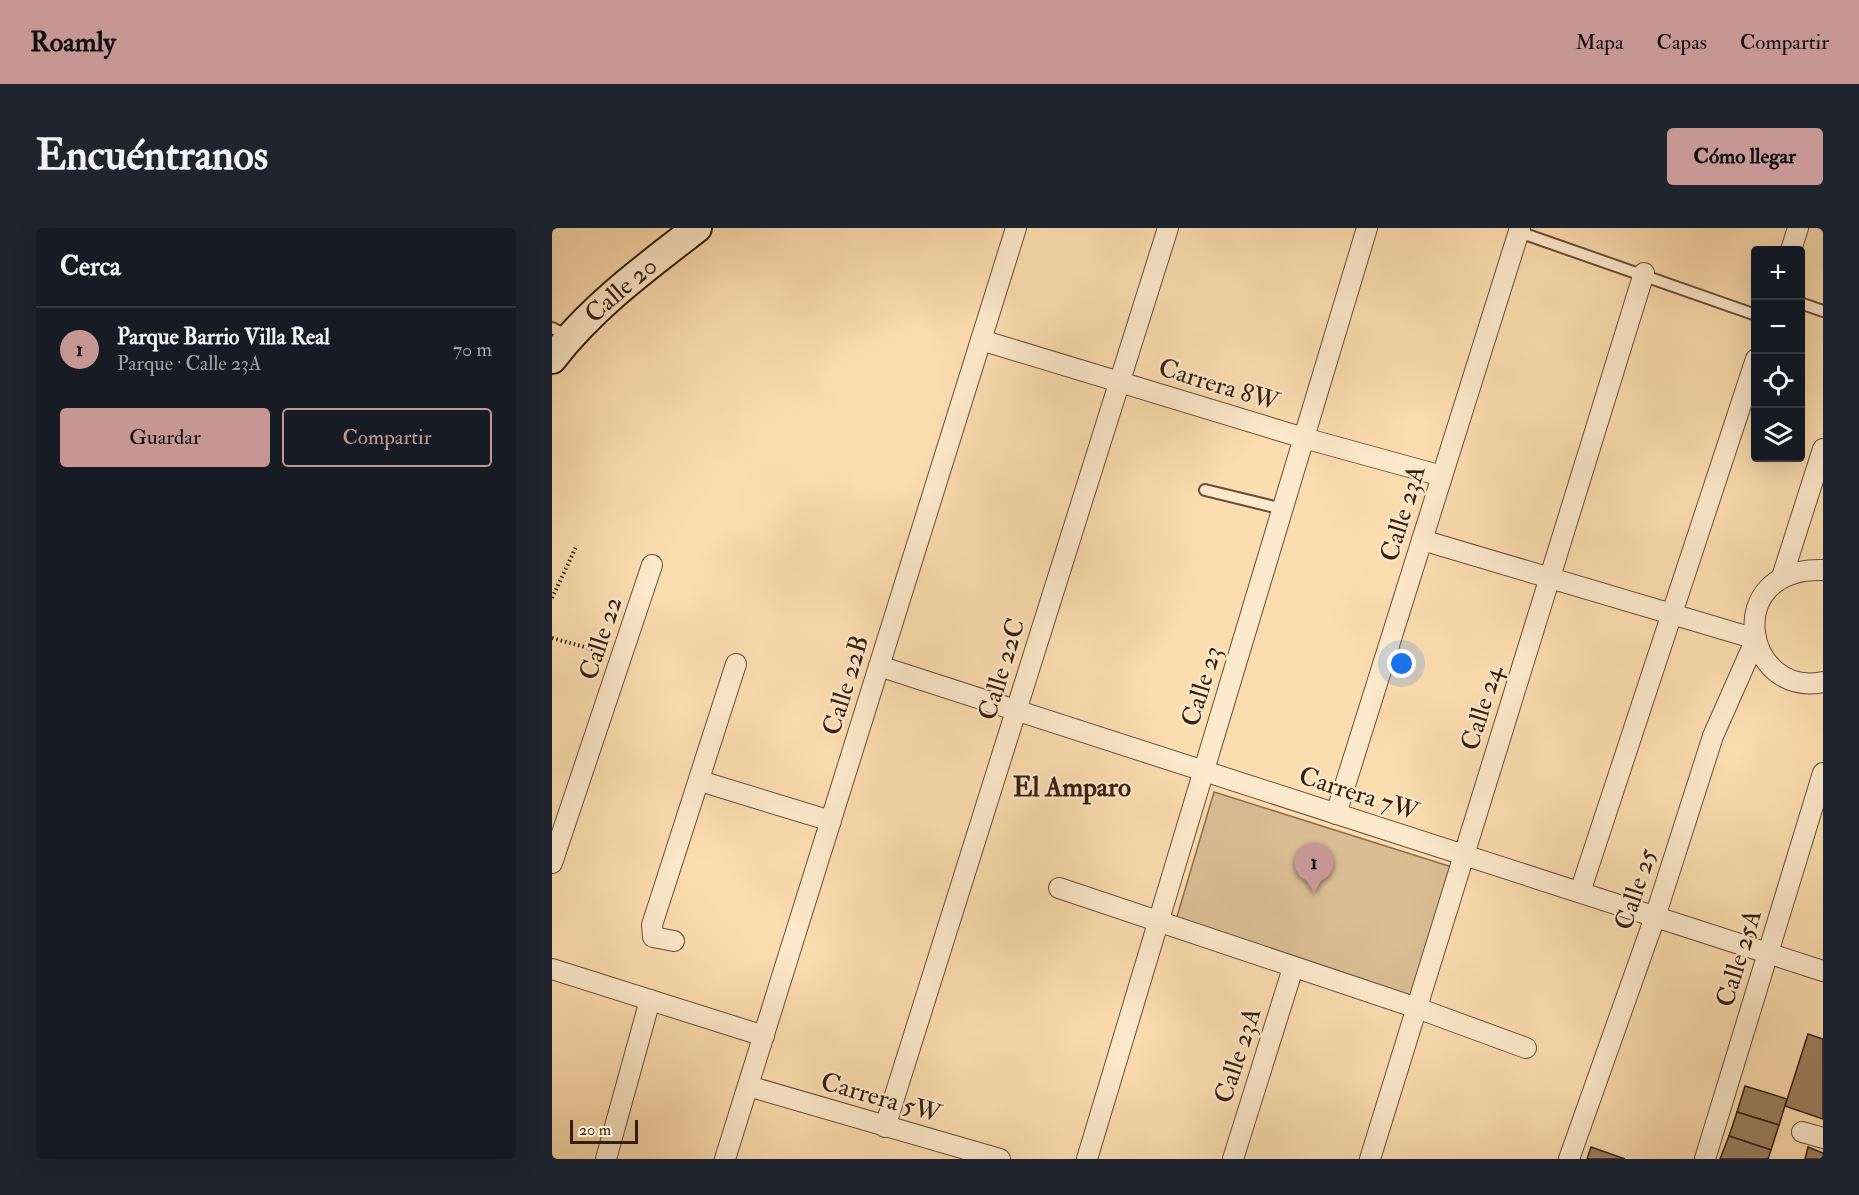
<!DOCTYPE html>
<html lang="es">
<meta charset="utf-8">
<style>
:root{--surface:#171b24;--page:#20242c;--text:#f1f3f6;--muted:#9ea1a6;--line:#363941;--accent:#c59692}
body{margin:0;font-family:"IM FELL Double Pica",serif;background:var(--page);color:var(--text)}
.controls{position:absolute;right:18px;top:18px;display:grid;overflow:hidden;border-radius:6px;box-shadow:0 6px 24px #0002}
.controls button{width:54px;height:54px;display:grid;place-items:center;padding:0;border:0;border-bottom:2px solid var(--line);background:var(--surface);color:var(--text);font:30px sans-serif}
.scale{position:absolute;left:18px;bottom:15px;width:68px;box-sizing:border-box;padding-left:6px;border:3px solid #381e11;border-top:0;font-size:16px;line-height:21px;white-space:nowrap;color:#381e11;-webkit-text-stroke:4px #fde9cb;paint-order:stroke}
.you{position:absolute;left:850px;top:436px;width:21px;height:21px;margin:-15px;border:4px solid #fff;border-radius:50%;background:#1a73e8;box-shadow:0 0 0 9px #1a73e833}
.badge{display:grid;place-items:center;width:39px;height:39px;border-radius:50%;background:var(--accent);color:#111;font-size:20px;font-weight:700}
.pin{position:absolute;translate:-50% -50px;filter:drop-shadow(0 2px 3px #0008)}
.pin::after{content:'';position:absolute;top:32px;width:21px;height:18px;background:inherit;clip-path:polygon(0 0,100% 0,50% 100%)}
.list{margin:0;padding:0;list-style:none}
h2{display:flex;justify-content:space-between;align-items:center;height:78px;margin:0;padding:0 24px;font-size:26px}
h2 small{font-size:20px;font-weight:400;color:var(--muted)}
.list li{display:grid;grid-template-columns:39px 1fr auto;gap:18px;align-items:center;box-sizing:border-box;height:84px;padding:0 24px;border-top:2px solid var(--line)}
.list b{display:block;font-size:22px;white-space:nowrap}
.list p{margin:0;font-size:20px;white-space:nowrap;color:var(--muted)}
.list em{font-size:20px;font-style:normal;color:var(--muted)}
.actions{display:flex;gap:12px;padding:18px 24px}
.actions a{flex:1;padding:14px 0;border:2px solid var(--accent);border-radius:6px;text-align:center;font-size:21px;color:var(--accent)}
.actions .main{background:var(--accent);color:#111}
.icon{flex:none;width:33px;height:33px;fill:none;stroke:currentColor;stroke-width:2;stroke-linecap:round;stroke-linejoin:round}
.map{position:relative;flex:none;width:1271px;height:931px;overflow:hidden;border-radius:6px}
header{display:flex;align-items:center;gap:36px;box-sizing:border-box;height:84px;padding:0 30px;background:var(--accent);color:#111}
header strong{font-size:28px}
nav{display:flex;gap:33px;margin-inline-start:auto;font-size:21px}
.intro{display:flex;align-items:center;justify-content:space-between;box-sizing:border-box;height:144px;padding:0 36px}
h1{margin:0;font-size:42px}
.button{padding:15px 27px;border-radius:6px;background:var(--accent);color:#111;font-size:21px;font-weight:700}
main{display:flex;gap:36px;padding:0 36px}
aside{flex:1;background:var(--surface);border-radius:6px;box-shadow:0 6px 24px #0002}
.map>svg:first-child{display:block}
</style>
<header>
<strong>Roamly</strong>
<nav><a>Mapa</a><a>Capas</a><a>Compartir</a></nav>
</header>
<div class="intro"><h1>Encuéntranos</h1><a class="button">Cómo llegar</a></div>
<main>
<aside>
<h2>Cerca<small></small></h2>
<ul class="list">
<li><span class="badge">1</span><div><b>Parque Barrio Villa Real</b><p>Parque · Calle 23A</p></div><em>70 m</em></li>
</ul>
<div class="actions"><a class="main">Guardar</a><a>Compartir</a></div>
</aside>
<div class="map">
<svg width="1271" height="931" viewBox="0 0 1271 931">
<rect width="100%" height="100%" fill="#fcddaf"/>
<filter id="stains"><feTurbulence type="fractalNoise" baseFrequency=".00333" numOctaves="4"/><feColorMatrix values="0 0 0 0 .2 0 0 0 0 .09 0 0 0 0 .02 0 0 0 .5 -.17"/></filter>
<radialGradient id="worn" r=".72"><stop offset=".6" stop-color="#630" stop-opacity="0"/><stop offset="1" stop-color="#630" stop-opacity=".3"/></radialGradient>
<polygon fill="#dbbd94" stroke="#8a6e52" stroke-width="1.5" points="662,564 900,639 860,768 624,692"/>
<g fill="#9e8163" stroke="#381e11" stroke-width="1.5">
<polygon points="1256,806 1271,811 1271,891 1233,878"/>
<polygon points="1193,858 1235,871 1227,897 1185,884"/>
<polygon points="1185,884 1227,897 1219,922 1177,908"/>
<polygon points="1177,908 1219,922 1216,931 1168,931"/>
<polygon points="1039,919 1073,931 1035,931"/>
<polygon points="1256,919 1271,925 1271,931 1253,931"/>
</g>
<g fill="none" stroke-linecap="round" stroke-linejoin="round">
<g stroke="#694e38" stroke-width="14">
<g id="service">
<polyline points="967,4 1204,87"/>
<polyline points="1248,75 1271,83"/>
<polyline points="0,100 17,108"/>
<polyline points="653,262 731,281"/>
</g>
</g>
<g stroke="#694e38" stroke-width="22">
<g id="minor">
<polyline points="1239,22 1246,0"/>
<polyline points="429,112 752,210 890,248"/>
<polyline points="870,312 1204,411 1161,508 1103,689 1017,931"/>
<path d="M1271,342C1168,339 1192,470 1271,454"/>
<polyline points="1230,349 1271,221"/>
<polyline points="327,438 1271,743"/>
<polyline points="148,553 279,593"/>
<polyline points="784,586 968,0"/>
<polyline points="0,635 100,337"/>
<polyline points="507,660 865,780 974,820"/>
<polyline points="1028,664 1204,131"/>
<polyline points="122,713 101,709 100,697 184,436"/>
<polyline points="0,741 212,808"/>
<polyline points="196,858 448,931"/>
<polyline points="333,899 616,0"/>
<polyline points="1250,904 1271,910"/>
<polyline points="54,931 98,772"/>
<polyline points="173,931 464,0"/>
<polyline points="535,931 815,0"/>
<polyline points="681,931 741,740"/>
<polyline points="818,931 1092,45"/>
<polyline points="1153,931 1271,545"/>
</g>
</g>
<g stroke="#381e11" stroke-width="32">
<g id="secondary">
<path id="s1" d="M0,131C40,79 93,40 145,0"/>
</g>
</g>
<g stroke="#381e11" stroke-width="4" stroke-dasharray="1.5 3" stroke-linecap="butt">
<polyline points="0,370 25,317"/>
<polyline points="0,410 51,424"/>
</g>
<use href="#service" stroke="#fde9cb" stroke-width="10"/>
<use href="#minor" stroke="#fde9cb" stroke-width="20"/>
<use href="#secondary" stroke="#fde9cb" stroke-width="28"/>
</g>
<g text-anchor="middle" stroke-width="4.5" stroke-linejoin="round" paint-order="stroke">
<g font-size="26" fill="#381e11" stroke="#fde9cb">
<text dy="9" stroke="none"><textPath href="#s1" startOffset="98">Calle 20</textPath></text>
<text transform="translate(667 156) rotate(17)" y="9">Carrera 8W</text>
<text transform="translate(850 285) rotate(-73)" y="9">Calle 23A</text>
<text transform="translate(48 410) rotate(-72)" y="9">Calle 22</text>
<text transform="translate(449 441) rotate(-73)" y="9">Calle 22C</text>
<text transform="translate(293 457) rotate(-73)" y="9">Calle 22B</text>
<text transform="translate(649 458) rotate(-73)" y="9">Calle 23</text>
<text transform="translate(929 480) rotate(-73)" y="9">Calle 24</text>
<text transform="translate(807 565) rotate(18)" y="9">Carrera 7W</text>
<text transform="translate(1083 661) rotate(-72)" y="9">Calle 25</text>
<text transform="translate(1186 730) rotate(-73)" y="9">Calle 25A</text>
<text transform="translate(685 827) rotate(-72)" y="9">Calle 23A</text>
<text transform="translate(329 869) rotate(16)" y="9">Carrera 5W</text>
</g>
<g font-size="27" font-weight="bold" fill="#381e11" stroke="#fde9cb">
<text x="520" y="568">El Amparo</text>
</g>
</g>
<rect width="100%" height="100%" filter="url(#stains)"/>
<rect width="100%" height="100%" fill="url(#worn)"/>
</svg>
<div class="controls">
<button>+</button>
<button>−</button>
<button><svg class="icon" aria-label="locate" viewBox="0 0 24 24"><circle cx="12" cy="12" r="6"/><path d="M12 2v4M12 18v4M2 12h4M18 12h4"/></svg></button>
<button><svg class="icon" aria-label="layers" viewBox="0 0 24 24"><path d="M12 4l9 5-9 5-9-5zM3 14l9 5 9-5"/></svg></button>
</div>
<div class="scale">20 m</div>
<div class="you"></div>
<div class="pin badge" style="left:762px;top:665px">1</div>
</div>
</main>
